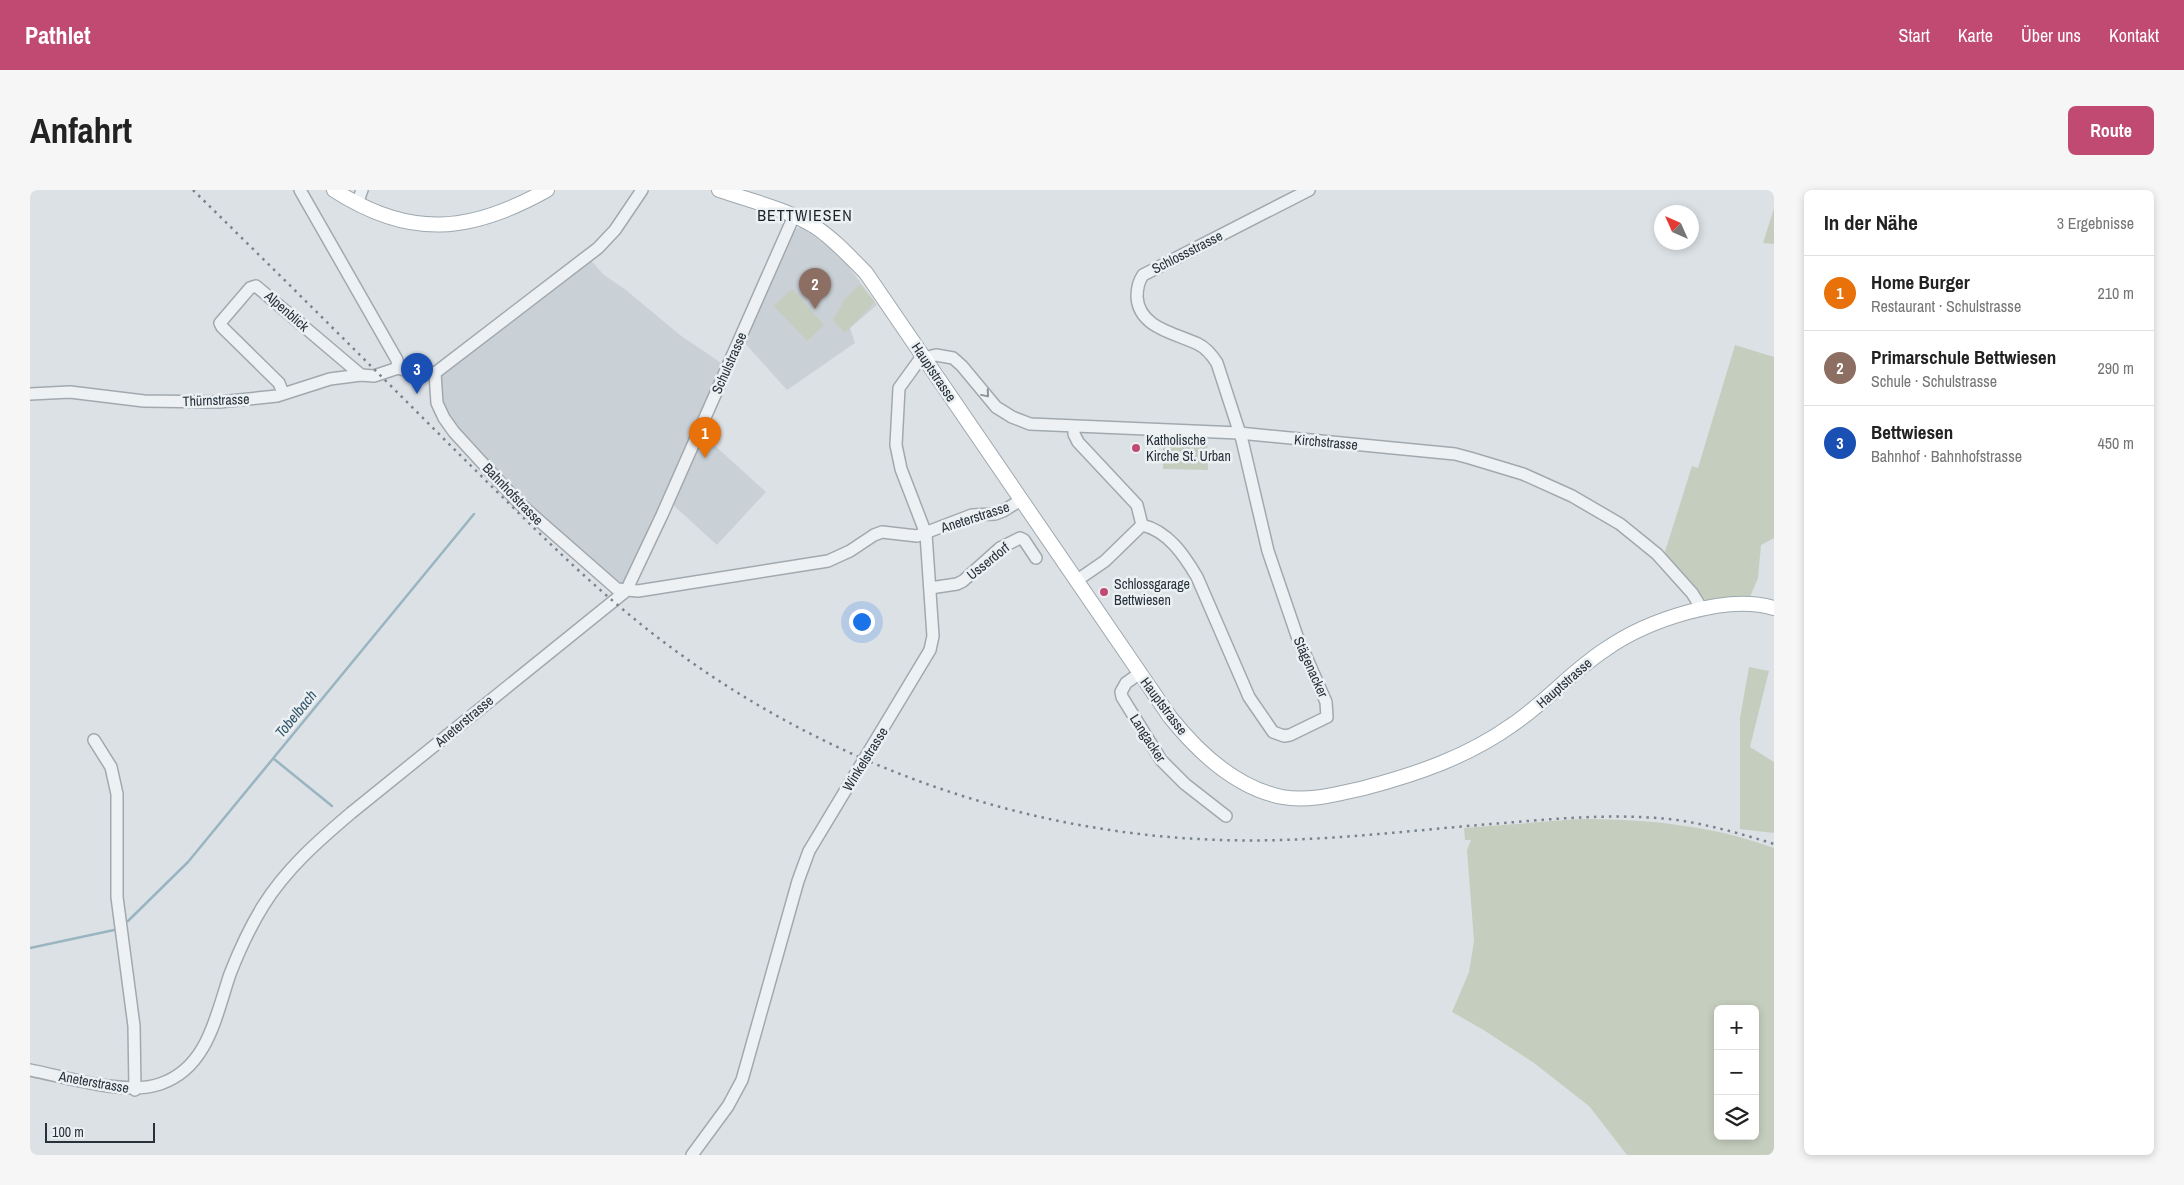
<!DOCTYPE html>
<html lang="de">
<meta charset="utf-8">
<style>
:root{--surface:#fff;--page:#f6f6f6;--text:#222;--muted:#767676;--line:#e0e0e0;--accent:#c14a72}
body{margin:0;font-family:"Archivo Narrow",sans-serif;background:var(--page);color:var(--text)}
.controls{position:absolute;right:15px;bottom:15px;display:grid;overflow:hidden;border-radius:8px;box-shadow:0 2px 8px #0003}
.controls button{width:45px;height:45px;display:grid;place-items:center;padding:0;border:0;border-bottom:1px solid var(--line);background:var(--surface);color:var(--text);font:25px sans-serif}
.compass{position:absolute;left:1624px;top:15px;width:45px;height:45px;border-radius:50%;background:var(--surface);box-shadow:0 2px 8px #0003;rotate:315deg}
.scale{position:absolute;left:15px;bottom:12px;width:110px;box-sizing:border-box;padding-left:5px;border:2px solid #27313a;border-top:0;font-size:14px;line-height:18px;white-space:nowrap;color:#27313a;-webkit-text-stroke:4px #ebf0f3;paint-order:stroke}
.you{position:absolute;left:831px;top:431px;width:18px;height:18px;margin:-12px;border:4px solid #fff;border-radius:50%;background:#1a73e8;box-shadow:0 0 0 8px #1a73e833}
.badge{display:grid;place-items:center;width:32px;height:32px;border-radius:50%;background:var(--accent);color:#fff;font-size:16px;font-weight:700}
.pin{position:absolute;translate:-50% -41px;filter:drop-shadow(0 1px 2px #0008)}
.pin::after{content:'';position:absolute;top:26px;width:18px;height:15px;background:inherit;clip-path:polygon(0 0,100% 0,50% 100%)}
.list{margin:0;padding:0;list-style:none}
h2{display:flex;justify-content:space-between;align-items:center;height:65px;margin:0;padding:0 20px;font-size:21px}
h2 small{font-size:16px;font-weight:400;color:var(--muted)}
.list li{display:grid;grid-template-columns:32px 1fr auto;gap:15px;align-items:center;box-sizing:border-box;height:75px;padding:0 20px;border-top:1px solid var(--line)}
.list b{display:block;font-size:19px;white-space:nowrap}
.list p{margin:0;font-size:16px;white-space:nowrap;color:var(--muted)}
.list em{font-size:16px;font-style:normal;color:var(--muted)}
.icon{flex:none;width:28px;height:28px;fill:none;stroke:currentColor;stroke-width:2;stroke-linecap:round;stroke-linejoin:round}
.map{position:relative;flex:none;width:1744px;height:965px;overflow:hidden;border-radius:8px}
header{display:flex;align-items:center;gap:30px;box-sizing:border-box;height:70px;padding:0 25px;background:var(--accent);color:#fff}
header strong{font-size:24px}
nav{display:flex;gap:28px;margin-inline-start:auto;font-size:18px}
.intro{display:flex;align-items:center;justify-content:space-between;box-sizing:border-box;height:120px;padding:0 30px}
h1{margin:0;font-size:35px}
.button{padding:12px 22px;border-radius:8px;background:var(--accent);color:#fff;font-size:18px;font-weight:700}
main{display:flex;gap:30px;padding:0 30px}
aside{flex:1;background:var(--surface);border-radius:8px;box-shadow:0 2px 8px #0003}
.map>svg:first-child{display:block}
</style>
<header>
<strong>Pathlet</strong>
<nav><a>Start</a><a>Karte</a><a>Über uns</a><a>Kontakt</a></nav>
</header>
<div class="intro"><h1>Anfahrt</h1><a class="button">Route</a></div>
<main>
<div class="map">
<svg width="1744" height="965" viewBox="0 0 1744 965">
<rect width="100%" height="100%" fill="#dce1e5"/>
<g fill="#cad1d6">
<polygon points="772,37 813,69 847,115 820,138 825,153 757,200 713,151 764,40"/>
<polygon points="558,67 574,85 596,100 650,145 697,177 596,401 535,355 414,228 406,194 415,175"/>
<polygon points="671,243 736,302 687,355 641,313"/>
</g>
<g fill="#c5cebe" fill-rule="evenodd">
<polygon points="1744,18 1744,54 1733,53"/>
<polygon points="830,94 845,112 815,143 803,130 815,109"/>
<polygon points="762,99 794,135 777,151 744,116"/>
<polygon points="1705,155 1744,167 1744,348 1731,355 1728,388 1720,407 1678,413 1633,368 1662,276 1668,278"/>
<polygon points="1136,244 1177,247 1178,280 1133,279 1133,246"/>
<polygon points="1719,477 1739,481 1720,557 1744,572 1744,643 1710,639 1710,528"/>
<path d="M1549,629C1615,629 1682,635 1744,658V965H1597L1559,916L1504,873L1452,839L1422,822L1439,782L1444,751L1437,660L1441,650H1435L1434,638ZM1688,819H1725V946H1688V879L1683,872L1688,877Z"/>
</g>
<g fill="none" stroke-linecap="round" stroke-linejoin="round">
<g stroke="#9ab5c2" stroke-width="2.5">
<polyline points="244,569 302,616"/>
<polyline points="98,731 158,672 444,324"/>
<polyline points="0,758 84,740"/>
</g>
<g stroke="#a2a9ae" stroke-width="14">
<g id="minor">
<polyline points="270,0 367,170 368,178 378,181 405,183 568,58 585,40 612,0"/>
<polyline points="327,14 332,0"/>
<polyline points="405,183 407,213 414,228 424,242 489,313 587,399 608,401 798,371 820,361 844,345 852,342 887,346 942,325 965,324 973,321 991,310"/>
<polyline points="253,203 249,193 192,137 190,133 220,98 226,96 331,185"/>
<polyline points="0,204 40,202 114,211 189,212 247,206 300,189 331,185 344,186 368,178"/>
<polyline points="1044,237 1044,244 1048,252 1107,315 1112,335 1075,371 1046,391"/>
<path d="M1112,335C1138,341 1154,365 1167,387L1219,507L1243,542L1254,546L1260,545L1297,527L1296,512L1267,446L1238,361L1212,250L1187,173C1182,165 1176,158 1168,154C1145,143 1109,138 1107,107C1107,98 1108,92 1113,85L1279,0"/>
<polyline points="900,398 927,394 933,391 970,358 990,348 994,350 1006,368"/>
<polyline points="1110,483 1096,493 1091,502 1092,507 1131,570 1155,594 1196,626"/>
<polyline points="64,550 81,577 87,604 87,707 104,836 105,900"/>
<path d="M0,880C36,887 96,906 130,894C178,878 186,825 200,784C209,761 220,737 233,716C256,679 288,651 321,623L596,401L632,325L764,26"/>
<polyline points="662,965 698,916 712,890 768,691 779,661 900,460 903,446 896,344 871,279 866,255 869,198 890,169 906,165 923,168 932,176 966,217 982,227 1000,234 1209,243 1425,264 1440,268 1493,284 1542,306 1590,334 1627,364 1662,403 1672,419"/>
</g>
</g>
<g stroke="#9da8af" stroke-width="16">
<g id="major">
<path d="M304,0C380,49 440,43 517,0"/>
<path d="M689,0C721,11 756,19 784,36C804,49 820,67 836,83L1140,527C1168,562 1207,598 1252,607C1279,612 1307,604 1334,598C1387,584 1437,567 1482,535C1516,512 1542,481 1576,459C1616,431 1696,403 1744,418"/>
</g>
</g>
<use href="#minor" stroke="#eef1f4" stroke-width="11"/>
<use href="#major" stroke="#fff" stroke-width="14"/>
<path stroke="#77838d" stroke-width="2.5" stroke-dasharray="2.5 5" stroke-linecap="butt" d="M163,0C252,87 340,175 428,263C499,333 569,406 650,464C807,578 1000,645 1193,650C1287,653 1381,640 1474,633C1532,628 1590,623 1647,630C1680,635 1712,644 1744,654"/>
</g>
<defs><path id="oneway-chevron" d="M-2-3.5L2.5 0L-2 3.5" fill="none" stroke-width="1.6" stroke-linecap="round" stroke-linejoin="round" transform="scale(1.25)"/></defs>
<use stroke="#8a9197" href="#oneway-chevron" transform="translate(956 204) rotate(50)"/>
<g fill="#c14a72" stroke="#ebf0f3" stroke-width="2">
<circle cx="1106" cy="258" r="5"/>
<circle cx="1074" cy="402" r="5"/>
</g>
<g text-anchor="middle" stroke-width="5" stroke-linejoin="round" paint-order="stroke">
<g font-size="14" fill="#27313a" stroke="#ebf0f3">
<text transform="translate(1157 62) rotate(-27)" y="5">Schlossstrasse</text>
<text transform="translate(257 121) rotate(41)" y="5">Alpenblick</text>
<text transform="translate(699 173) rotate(-66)" y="5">Schulstrasse</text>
<text transform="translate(904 182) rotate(56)" y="5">Hauptstrasse</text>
<text transform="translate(186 210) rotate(-2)" y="5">Thürnstrasse</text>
<text transform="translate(1296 252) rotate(5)" y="5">Kirchstrasse</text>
<text transform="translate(483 304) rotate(46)" y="5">Bahnhofstrasse</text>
<text transform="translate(945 327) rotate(-18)" y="5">Aneterstrasse</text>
<text transform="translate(958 371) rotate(-39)" y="5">Usserdorf</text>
<text transform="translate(1281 477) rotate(66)" y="5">Stägenacker</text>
<text transform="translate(1534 493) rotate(-41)" y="5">Hauptstrasse</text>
<text transform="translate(1134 516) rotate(53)" y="5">Hauptstrasse</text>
<text transform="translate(434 531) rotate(-40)" y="5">Aneterstrasse</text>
<text transform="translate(1118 548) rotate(57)" y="5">Langacker</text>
<text transform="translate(835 569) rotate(-58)" y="5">Winkelstrasse</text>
<text transform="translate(64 892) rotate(10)" y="5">Aneterstrasse</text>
</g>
<g font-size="14" fill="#27313a" stroke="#ebf0f3" text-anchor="start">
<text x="1116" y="255">Katholische<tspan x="1116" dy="16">Kirche St. Urban</tspan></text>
<text x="1084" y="399">Schlossgarage<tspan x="1084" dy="16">Bettwiesen</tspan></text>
</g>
<g font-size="15" font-style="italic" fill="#35566a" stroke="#ebf0f3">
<text transform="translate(266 524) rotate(-51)" y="5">Tobelbach</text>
</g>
<g font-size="16" letter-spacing="1" fill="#1a222a" stroke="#ebf0f3">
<text x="775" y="31">BETTWIESEN</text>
</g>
</g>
</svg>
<div class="controls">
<button>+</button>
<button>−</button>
<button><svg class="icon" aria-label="layers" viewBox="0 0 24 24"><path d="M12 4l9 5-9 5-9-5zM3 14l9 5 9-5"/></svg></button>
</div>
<svg class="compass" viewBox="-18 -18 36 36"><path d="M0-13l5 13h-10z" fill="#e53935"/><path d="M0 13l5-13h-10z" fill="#767676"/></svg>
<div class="scale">100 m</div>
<div class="you"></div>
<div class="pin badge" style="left:675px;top:268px;background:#e8710a">1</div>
<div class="pin badge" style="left:785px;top:119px;background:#8d6e63">2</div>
<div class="pin badge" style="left:387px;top:204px;background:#1a4fb4">3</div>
</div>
<aside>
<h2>In der Nähe<small>3 Ergebnisse</small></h2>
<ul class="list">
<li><span class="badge" style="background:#e8710a">1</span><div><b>Home Burger</b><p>Restaurant · Schulstrasse</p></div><em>210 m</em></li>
<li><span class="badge" style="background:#8d6e63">2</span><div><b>Primarschule Bettwiesen</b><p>Schule · Schulstrasse</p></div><em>290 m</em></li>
<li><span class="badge" style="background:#1a4fb4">3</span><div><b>Bettwiesen</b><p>Bahnhof · Bahnhofstrasse</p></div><em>450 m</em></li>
</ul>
</aside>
</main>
